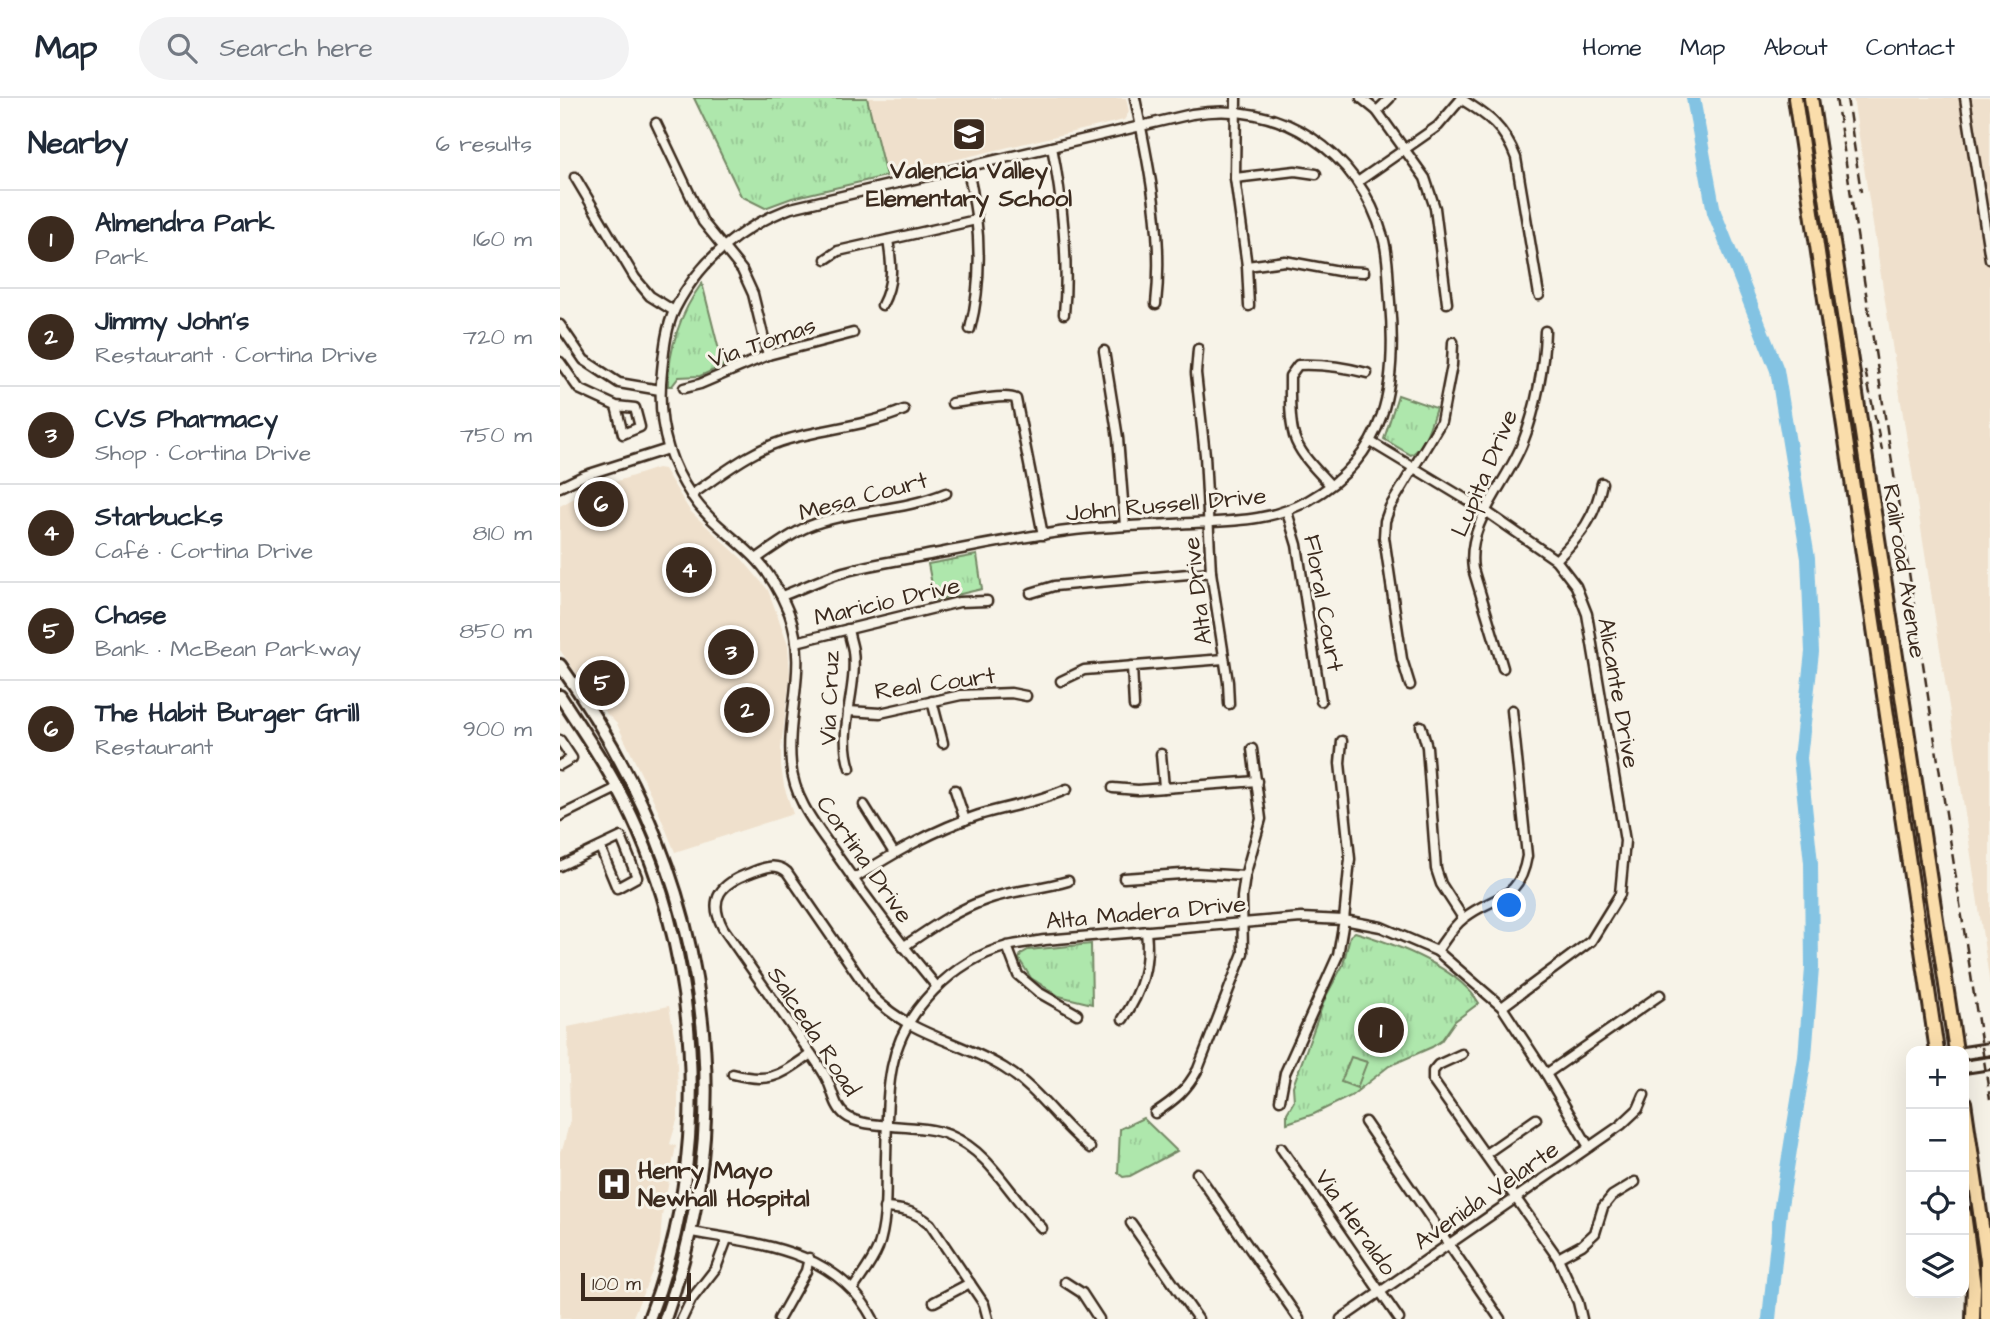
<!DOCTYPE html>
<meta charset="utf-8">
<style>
:root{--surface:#fff;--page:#f2f2f3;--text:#1f2937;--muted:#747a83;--line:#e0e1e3;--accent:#3b2a1e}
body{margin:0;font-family:"Architects Daughter",sans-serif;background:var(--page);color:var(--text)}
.controls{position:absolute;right:21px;bottom:21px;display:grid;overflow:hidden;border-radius:14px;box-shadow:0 7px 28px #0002}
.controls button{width:63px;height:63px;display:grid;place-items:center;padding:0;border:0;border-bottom:2px solid var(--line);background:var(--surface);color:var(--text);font:35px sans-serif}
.scale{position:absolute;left:21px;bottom:18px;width:110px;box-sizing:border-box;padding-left:7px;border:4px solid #3b2a1e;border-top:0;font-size:19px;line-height:24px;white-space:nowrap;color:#3b2a1e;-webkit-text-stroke:5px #f7f3e8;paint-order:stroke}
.you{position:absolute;left:950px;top:808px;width:24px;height:24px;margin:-18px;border:5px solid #fff;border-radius:50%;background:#1a73e8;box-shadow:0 0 0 10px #1a73e833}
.badge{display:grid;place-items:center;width:46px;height:46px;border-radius:50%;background:var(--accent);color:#fff;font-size:23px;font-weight:700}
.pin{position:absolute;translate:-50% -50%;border:4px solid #fff;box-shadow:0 2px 7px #0006}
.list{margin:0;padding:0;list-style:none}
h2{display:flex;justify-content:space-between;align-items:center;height:91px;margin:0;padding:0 28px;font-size:30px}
h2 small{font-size:23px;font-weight:400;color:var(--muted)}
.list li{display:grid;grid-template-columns:46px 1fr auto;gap:21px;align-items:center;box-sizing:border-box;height:98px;padding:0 28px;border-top:2px solid var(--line)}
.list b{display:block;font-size:26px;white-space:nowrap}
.list p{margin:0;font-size:23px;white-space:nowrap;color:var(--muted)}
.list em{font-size:23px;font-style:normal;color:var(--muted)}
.icon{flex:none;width:38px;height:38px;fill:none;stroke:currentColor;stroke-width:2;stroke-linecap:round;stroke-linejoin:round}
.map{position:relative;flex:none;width:1430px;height:1221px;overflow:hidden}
header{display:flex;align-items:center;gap:42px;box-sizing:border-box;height:98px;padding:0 35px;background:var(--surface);border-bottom:2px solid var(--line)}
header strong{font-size:33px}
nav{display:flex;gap:38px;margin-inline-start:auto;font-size:24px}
.search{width:490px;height:63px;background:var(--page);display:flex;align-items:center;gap:18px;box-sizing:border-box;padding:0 24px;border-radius:38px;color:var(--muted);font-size:26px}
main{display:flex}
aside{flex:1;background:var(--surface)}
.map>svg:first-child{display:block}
</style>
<header>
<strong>Map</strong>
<div class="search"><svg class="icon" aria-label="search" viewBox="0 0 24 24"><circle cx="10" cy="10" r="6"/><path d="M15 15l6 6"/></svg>Search here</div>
<nav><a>Home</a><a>Map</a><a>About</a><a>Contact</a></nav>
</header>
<main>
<aside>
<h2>Nearby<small>6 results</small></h2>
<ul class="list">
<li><span class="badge">1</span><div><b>Almendra Park</b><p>Park</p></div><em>160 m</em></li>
<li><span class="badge">2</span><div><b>Jimmy John's</b><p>Restaurant · Cortina Drive</p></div><em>720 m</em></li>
<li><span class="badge">3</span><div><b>CVS Pharmacy</b><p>Shop · Cortina Drive</p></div><em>750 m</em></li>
<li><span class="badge">4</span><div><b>Starbucks</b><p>Café · Cortina Drive</p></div><em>810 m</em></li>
<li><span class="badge">5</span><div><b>Chase</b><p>Bank · McBean Parkway</p></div><em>850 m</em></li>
<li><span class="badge">6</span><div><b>The Habit Burger Grill</b><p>Restaurant</p></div><em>900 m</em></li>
</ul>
</aside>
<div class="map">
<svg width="1430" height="1221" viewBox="0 0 1430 1221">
<defs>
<pattern id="grass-tufts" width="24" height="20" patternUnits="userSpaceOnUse" patternTransform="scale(1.75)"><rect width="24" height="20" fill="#aee7ac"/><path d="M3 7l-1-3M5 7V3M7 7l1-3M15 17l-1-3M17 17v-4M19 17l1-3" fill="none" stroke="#97c694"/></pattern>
</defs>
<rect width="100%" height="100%" fill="#f7f3e8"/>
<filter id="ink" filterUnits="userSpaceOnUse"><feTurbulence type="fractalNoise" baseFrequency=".0143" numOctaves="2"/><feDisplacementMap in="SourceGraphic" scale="14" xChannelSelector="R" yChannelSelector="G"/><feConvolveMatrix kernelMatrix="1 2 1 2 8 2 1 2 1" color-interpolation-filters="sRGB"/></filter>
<g filter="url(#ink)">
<g fill="#efe0cc">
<polygon points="307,0 566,0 569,14 564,22 326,78"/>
<polygon points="1293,0 1430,0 1430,887 1392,627"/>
<polygon points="98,370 104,371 130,413 182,461 208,492 228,546 230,579 221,650 221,668 224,688 233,716 115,754 95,705 57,626 40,609 0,552 0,408 29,392"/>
<polygon points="109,908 116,947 118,990 118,1019 110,1046 116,1048 102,1118 100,1146 92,1174 72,1221 0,1221 0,1053 3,1049 10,1022 8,929"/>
</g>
<g fill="url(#grass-tufts)" stroke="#748865" stroke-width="2">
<polygon points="134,0 307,0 326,78 232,100 205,110 181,98"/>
<path d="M142,185L163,268L140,278L119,279L112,288H108C109,251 120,215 142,185Z"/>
<path d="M838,297L876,310C871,325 865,349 851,357L824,341Z"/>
<polygon points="417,457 422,491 375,502 368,466"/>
<path d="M795,834C835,846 896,868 919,905L895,923L881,943L872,949L829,968L791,998L754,1016L727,1025V1015L734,1003L733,988L766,898L783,867L790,838Z"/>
<polygon points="531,846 532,906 499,898 471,880 459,861 461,856 468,852"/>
<polygon points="583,1020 617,1053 570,1078 563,1079 558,1075 560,1031"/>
</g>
<polygon fill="#aee7ac" stroke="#748865" stroke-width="2" points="791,959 807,964 797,990 781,984"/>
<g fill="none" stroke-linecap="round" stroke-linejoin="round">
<polyline stroke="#83c3e3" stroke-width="14" points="1133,0 1154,114 1217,272 1248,460 1252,554 1240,660 1251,765 1252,870 1245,959 1220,1114 1209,1221"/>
<g stroke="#3b2a1e" stroke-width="13">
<g id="street">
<path d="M575,0C589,67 604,138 596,206"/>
<polyline points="676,0 675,80 687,168 689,208"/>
<polyline points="801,0 817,13 865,80 875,110 887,205"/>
<polyline points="1405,0 1430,161"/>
<path d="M901,1C929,18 944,29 956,60L979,197"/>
<polyline points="817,13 830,0"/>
<polyline points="96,25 143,124 182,172 193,196 208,257"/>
<path d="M492,49C502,99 509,165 504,216"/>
<path d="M407,68C420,122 424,177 410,231"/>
<polyline points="15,79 75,180 90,198 114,213"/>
<polyline points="675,80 735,73 756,76"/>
<polyline points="799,83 878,28 902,0"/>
<polyline points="266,161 278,153 416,122"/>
<polyline points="687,168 725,163 779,173 804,174"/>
<path d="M322,207C334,184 332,166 328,142"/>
<polyline points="0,227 24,262 59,285 100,292"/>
<polyline points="638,251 636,275 645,357 651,474 668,584 669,606"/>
<polyline points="544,253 558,340 565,428"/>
<polyline points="0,264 19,291 56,308 75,310 80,329 63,336 56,308"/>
<polyline points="124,290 140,286 208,257 293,235"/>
<path d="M392,305C407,304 446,295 456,301L483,437"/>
<polyline points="811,344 927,414 996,462 1016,488 1027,516 1065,743 1060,796 1031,843 942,909"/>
<path d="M770,387C757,372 740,357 734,338C729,319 730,297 730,278L738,267C761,266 784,269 807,275"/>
<polyline points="0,389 23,378 108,351"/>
<path d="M131,397C162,376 192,351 229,341C267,330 307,328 344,312"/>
<polyline points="727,414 737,447 761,603"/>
<path d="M196,461C212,450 229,437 247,429C291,411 341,414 386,395"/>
<path d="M996,462C1021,437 1035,420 1042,385"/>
<polyline points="471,495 494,488 651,474"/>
<path d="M222,498C240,491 259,482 277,476C308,466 342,462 374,456C424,447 474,436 524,431C560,428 597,427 633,425C674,423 713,423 749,402C828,357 837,287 830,204C828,183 829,159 823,139C799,53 720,1 632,16L231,110C181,129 140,162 115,211C106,229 104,253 102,273C97,318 106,361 132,398C149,424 175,439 196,461C210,476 221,496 229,515C249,570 226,613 231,666C234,703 258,730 278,759C309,804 342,847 377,889"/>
<path d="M288,531C289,538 292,546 293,553C298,593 277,631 290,670"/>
<polyline points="236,544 399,504 427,503"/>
<polyline points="572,568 574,608"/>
<path d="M943,570L913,471C906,424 947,386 963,344C976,311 984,269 985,233"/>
<polyline points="501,583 524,572 664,561"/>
<polyline points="850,587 842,561 824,439 825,423 830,409 881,324 892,267 893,244"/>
<polyline points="372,603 383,645"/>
<polyline points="288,613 320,615 401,597 451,595 466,598"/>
<polyline points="861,628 867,649 876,771 881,786 903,820"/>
<polyline points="0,642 12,660 0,667"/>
<polyline points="601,656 604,690"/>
<polyline points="553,690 578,692 697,683"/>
<polyline points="395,692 405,722"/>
<polyline points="304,707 334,755"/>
<polyline points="0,718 57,690"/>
<polyline points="0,768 61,739 77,779 57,790 40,749"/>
<polyline points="564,780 636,775 685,778"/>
<path d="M293,781C334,755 373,732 419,717C449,708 479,704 507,691"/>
<polyline points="447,848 458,877 478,894 517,916"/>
<path d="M343,849C371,830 396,812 428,801C454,792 481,791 508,783"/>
<path d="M877,853C885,842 893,828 904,820C934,796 959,805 967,758L952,612"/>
<path d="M563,921C582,893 590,867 586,833"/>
<polyline points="902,956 878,967 873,973 873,983 998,1160 1018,1204 1022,1221"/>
<path d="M173,976C212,986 220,977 251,956"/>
<polyline points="986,976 1100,897"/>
<polyline points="720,1002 725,975 778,857 784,822 790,761 780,665 782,643"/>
<path d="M595,1015C615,1002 627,992 638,971L683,855L682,799L685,778L701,721L692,651"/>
<polyline points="805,1024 940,1221"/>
<polyline points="721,1050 839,1221"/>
<polyline points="927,1055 976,1021"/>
<polyline points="637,1075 739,1221"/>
<path d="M324,1110C344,1111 356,1114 370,1126L424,1206L428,1221"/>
<polyline points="571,1125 638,1221"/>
<path d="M482,1130C450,1099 432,1055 389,1037C360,1024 304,1033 285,1017C274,1008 273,992 266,979C256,961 242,944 230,926C208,894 185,862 163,830C147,800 162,785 190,775C203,770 215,764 227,774L313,899C354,939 398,942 444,970C480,992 498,1025 530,1050"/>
<path d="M131,1134C201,1146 277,1152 313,1221"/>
<polyline points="998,1160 1022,1147 1035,1135 1043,1109 1052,1098 1075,1084"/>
<polyline points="505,1184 522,1195 539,1221"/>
<path d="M293,1191C302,1177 312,1165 318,1150C328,1122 325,1089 326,1060C327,1030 326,999 332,969C343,913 393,862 448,848C460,845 473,844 485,842L741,820L784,822L821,829L877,853L942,909L986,976L1029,1049"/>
<polyline points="374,1204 410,1185"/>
<polyline points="122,1221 131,1202 156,1170 167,1141"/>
<polyline points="219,1221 246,1173 249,1160"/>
<polyline points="781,1221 1061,1027 1078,1011 1084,997"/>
</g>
</g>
<g stroke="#3b2a1e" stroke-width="16">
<g id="secondary">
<path d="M0,567C141,762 187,991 105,1221"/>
<path d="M0,598C19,628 40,657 57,689C143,847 154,1054 89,1221"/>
<polyline points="1404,955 1430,951"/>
<polyline points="1404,969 1430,965"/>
</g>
</g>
<g stroke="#3b2a1e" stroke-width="18">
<g id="primary">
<polyline points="1235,0 1377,953"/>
<polyline points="1251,0 1396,953"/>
<polyline points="1404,1004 1427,1163 1427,1221"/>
<polyline points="1404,1115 1414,1189 1413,1221"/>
</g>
</g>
<use href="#street" stroke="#f7f3e8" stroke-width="8"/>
<use href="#secondary" stroke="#f7f3e8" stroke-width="10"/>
<use href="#primary" stroke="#faddab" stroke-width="12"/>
<g stroke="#3b2a1e" stroke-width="2.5" stroke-dasharray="10 5" stroke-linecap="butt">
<polyline points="1276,0 1430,1001"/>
<polyline points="1287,0 1301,94"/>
<polyline points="1305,272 1322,352"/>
</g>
</g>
</g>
<defs>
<g id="school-square" transform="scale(1.75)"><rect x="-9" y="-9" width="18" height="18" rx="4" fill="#3b2a1e" stroke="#f7f3e8"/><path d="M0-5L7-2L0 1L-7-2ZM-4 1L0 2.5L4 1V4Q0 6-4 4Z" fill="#fff"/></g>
<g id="hospital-square" transform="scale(1.75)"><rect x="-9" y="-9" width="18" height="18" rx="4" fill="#3b2a1e" stroke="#f7f3e8"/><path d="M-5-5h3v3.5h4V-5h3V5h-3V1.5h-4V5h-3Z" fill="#fff"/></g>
</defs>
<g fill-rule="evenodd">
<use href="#school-square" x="409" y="36"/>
<use href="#hospital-square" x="54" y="1086"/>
</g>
<g text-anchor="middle" stroke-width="6" stroke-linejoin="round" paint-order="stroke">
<g font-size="24" font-weight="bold" fill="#3b2a1e" stroke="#f7f3e8">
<text x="409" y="80">Valencia Valley<tspan x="409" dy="28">Elementary School</tspan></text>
<text x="78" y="1080" text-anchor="start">Henry Mayo<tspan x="78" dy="28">Newhall Hospital</tspan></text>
</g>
<g font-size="24" fill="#3b2a1e" stroke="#f7f3e8">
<text transform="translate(202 244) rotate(-19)" y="8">Via Tomas</text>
<text transform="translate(924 375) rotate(-67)" y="8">Lupita Drive</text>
<text transform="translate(303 398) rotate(-15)" y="8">Mesa Court</text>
<text transform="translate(606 406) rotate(-5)" y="8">John Russell Drive</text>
<text transform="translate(1345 473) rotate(81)" y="8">Railroad Avenue</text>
<text transform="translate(637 493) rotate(-97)" y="8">Alta Drive</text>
<text transform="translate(327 503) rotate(-13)" y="8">Maricio Drive</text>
<text transform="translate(764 505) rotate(80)" y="8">Floral Court</text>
<text transform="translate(375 585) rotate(-8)" y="8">Real Court</text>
<text transform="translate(1059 595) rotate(80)" y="8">Alicante Drive</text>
<text transform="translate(269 600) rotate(-88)" y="8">Via Cruz</text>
<text transform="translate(305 761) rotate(55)" y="8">Cortina Drive</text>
<text transform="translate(586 814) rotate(-5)" y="8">Alta Madera Drive</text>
<text transform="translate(254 933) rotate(57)" y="8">Salceda Road</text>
<text transform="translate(926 1097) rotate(-35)" y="8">Avenida Velarte</text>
<text transform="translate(796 1124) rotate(55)" y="8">Via Heraldo</text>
</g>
</g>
</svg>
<div class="controls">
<button>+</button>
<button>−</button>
<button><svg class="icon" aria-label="locate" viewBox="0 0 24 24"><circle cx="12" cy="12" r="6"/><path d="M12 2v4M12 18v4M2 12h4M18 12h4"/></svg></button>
<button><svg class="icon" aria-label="layers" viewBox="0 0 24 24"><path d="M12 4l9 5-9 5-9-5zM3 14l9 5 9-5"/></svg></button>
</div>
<div class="scale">100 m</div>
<div class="you"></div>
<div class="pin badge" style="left:821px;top:932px">1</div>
<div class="pin badge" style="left:187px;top:612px">2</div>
<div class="pin badge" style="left:171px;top:554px">3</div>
<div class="pin badge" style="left:129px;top:472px">4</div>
<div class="pin badge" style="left:42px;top:585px">5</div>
<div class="pin badge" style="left:41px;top:406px">6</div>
</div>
</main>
